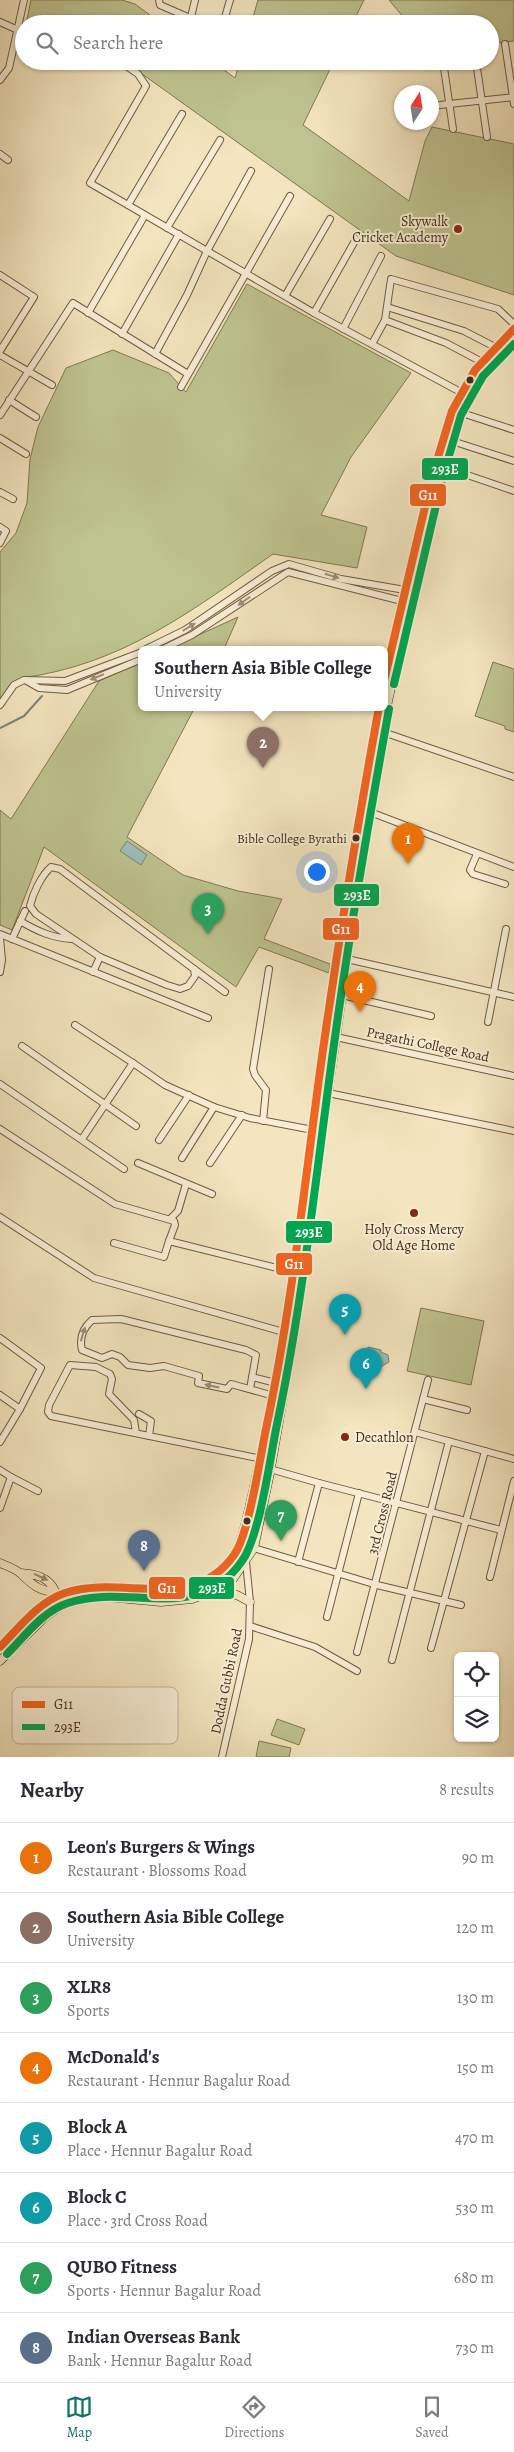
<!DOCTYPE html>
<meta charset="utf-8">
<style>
:root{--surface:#fff;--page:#f2f2f3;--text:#2b2b33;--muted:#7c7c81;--line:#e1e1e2;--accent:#0f766e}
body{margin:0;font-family:Alegreya,serif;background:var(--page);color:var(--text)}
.controls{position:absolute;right:15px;bottom:15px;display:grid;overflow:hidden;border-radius:8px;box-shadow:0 1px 4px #0004}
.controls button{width:45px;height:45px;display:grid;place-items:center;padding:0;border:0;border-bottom:1px solid var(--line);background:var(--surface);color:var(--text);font:25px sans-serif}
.compass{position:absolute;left:394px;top:85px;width:45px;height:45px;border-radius:50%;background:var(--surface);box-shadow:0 1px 4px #0004;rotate:12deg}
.you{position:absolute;left:316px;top:871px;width:18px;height:18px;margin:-12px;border:4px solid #fff;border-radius:50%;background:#1a73e8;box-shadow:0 0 0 8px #1a73e833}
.badge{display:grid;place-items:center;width:32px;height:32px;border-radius:50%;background:var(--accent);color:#fff;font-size:16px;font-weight:700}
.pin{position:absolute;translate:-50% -41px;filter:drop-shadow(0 1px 2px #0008)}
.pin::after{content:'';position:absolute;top:26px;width:18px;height:15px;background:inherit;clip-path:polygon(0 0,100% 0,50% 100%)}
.popup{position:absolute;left:138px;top:646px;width:250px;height:65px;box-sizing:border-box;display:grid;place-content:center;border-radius:8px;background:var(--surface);filter:drop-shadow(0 1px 4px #0005);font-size:16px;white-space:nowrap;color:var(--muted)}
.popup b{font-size:19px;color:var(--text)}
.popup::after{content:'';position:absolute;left:50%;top:100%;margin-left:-10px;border:10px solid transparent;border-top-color:var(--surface)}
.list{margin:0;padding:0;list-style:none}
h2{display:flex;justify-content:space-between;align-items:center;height:65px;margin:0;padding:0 20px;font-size:21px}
h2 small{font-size:16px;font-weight:400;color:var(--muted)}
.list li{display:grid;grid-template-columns:32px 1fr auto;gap:15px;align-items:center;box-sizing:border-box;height:70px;padding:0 20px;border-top:1px solid var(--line)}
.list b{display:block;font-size:19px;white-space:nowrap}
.list p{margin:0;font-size:16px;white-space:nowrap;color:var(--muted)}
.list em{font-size:16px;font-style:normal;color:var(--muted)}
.icon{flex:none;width:28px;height:28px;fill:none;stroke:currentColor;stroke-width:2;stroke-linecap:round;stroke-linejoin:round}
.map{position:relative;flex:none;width:514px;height:1757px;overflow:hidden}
.search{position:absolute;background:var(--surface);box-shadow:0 1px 4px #0004;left:15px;right:15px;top:15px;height:55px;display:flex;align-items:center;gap:12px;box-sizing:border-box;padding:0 18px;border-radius:28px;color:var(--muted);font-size:19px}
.sheet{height:625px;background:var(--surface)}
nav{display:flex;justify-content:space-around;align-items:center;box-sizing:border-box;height:70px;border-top:1px solid var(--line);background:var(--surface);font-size:14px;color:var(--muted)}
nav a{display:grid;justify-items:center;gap:2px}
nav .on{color:var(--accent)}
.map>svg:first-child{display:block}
</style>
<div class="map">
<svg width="514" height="1757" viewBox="0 0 514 1757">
<rect width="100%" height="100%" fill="#f3e5bf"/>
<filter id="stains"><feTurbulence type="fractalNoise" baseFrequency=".004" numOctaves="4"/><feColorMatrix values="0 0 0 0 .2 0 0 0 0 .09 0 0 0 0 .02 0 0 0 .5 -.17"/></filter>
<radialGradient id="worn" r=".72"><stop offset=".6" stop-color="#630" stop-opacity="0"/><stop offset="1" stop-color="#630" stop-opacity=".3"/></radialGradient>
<g fill="#bec38f" stroke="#817854">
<polygon points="31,0 122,0 135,4 162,24 26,24"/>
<polygon points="258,0 364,0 352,24 251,24"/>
<polygon points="389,0 514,0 514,41 490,44 490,24 409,24"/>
<polygon points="124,61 212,61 235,78 240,61 334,61 303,125 409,201 425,141 432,127 514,144 514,295 396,256"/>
<path d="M247,284L411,373L351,457L321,515L367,527L357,568L273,554C193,610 122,665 21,678L0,705V552L16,533L27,503L30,459L38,427L66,368L113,350L169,373L186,392Z"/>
<polygon points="238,617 224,649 168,649"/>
<polygon points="142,661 142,707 195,707 127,837 183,875 238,891 282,899 264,939 330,964 329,973 259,947 236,987 44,847 12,930 0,925 0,810 11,819 99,681"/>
<polygon points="493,662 514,669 514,732 505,729 505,726 475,716"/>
<polygon points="421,1308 484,1321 471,1385 407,1371"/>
<polygon points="277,1719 305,1729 299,1745 271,1735"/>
<polygon points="259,1741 291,1748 289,1757 256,1757"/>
</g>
<g fill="#9ebdba" stroke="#7a8379">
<polygon points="127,841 147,855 141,865 120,851"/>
<polygon points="368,1347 381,1350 381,1352 388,1355 389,1362 382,1366 365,1362"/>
</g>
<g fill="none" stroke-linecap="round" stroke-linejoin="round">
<polyline stroke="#7a8379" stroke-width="2" points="0,728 24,716 42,696"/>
<g stroke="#705a42" stroke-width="8">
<g id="minor">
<polyline points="159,0 160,5 204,24"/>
<polyline points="191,17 195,0"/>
<polyline points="0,22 18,30"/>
<polyline points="223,24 230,0"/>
<polyline points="505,44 514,104"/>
<polyline points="119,61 138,74 146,86 90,183 314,313 466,395"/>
<polyline points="443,61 453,129"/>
<polyline points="476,61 487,137"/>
<polyline points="0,80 9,68 24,0"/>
<polyline points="440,105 514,97"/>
<polyline points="0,154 8,160"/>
<polyline points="128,205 182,114"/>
<polyline points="167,228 220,140"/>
<polyline points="0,275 34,297 0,351"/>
<polyline points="285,296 330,219"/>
<polyline points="387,307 464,331 495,347"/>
<polyline points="88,313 145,215"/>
<polyline points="314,313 356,239"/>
<polyline points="385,320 446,343 482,362"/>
<polyline points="343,329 381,256"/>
<polyline points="122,334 179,234"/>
<polyline points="372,344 385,320 391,279 498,309 514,324"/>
<polyline points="155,354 187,295 207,251 251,171"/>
<polyline points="0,355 52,385"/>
<polyline points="181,387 290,196"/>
<polyline points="9,400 36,417"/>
<polyline points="462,413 514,430"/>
<polyline points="0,415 73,303 188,374"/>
<polyline points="0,438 26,454"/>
<polyline points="452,441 514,461"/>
<polyline points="444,467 514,491"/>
<polyline points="0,492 13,499"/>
<polyline points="0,527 6,531 0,543"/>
<polyline points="146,649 185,630 272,571 289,564 341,579 405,590"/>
<polyline points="163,649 192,635 288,572 402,601"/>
<polyline points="25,680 39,688 67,690 142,659"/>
<polyline points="0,705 14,685 24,680 65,681 142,652"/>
<polyline points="383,732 514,777"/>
<polyline points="370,812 514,867"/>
<polyline points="477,854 470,870 473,874 505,884"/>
<path d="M51,867L60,869L194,969L195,976L188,986L180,989L167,985L100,957L36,914L30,906C33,893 41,876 51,867Z"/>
<path d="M20,921C37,931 52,938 72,939"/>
<polyline points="0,934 208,1018"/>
<polyline points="0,938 2,960 0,972"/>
<polyline points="12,939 25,911"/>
<polyline points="347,959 514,997"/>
<polyline points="194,969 225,992"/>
<polyline points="93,972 100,957"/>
<polyline points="342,995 431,1016"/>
<polyline points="488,1022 506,929"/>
<polyline points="75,1025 133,1063 82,1139"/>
<polyline points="336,1037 514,1076"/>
<polyline points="22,1046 136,1126"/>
<polyline points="133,1063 165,1085 214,1107 250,1118 313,1130"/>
<polyline points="0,1084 124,1169"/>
<polyline points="328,1093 514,1131"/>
<polyline points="263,1121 266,1090 255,1075 253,1069 269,969"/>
<polyline points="0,1129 115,1204 174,1221 175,1225 169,1241 293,1272"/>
<polyline points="159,1140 189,1095"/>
<polyline points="182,1158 214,1107"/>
<polyline points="138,1163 212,1194"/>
<polyline points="210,1163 242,1115"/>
<polyline points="0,1217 94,1278 294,1335"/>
<polyline points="170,1219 178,1211 186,1184"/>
<polyline points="114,1243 164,1257 169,1241"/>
<polyline points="0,1338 41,1368 20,1409"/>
<polyline points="252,1377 276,1383"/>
<path d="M250,1389L256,1355L246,1350L121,1319L92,1320C83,1328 79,1338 82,1350L102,1358L112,1354L120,1357L128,1365L150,1368L164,1366L199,1376L198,1383L227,1389L231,1384L274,1396"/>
<polyline points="0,1395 20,1409 0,1442"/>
<polyline points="423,1399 467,1410"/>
<polyline points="139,1414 151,1421 149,1436"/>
<polyline points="415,1432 514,1459"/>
<polyline points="136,1433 134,1420 109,1394 112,1379 110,1374 96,1367 70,1365 49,1405 48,1412 51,1416 272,1461"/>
<polyline points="270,1469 319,1483"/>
<polyline points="0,1470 11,1477"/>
<polyline points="0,1508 11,1477 38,1491"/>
<polyline points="254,1548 377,1585 461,1605"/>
<polyline points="298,1562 319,1483 501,1530"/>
<polyline points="490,1577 514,1481"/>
<polyline points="327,1617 359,1493"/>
<polyline points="250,1626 315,1647 357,1671"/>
<polyline points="431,1648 485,1451"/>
<polyline points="357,1652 428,1380"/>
<polyline points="392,1660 449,1441"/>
<polyline points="222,1757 249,1639 250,1602 246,1562 237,1554"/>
</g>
</g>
<g stroke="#442c18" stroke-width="9">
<g id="major">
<polyline points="384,682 432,477 452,411 475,370 514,329"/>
<path d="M0,1563C7,1566 16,1569 21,1574C31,1583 40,1593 55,1591C49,1577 35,1574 21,1573"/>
<polyline points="212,1592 237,1595 250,1602"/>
<path d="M0,1647C19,1628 40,1602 65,1593C127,1571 186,1618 234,1556C243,1545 256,1476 260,1458C293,1314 306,1167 327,1020C343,916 360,811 379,707"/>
<polyline points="0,1661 45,1617 64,1604 97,1596 161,1602 192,1599 212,1592 233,1579 254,1548 270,1473 294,1335 353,917 388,701 421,556 452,441 462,413 477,384 514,341"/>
</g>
</g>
<use href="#minor" stroke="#f7eed5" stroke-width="6"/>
<use href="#major" stroke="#f3e5bf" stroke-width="8"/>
<g stroke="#f7eed5" stroke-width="11">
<g id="bus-1">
<polyline points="384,681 432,477 452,411 475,370 514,329"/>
<path d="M0,1647C19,1628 38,1602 65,1593C122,1574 193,1614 234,1555C249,1535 260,1457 266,1429C291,1311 304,1190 320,1071C337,949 357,828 379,707"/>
</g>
</g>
<g stroke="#f7eed5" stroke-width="11">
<g id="bus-2">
<polyline points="394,684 442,480 461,415 483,376 514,344"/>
<path d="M7,1654C25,1636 43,1611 68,1603C128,1582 197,1626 242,1561C259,1538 270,1460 276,1429C301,1312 314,1193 330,1074C346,952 367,830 389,709"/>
</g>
</g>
<use href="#bus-1" stroke="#f26522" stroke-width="8"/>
<use href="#bus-2" stroke="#00a651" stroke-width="8"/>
</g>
<defs><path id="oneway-solid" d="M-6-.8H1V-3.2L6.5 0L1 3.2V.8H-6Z" transform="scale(1.25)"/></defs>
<g fill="#9e8d76">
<use href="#oneway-solid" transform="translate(332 576) rotate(17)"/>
<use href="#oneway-solid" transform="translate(244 601) rotate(145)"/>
<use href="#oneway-solid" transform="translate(189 627) rotate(-32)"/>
<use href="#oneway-solid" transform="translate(97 677) rotate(158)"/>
<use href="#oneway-solid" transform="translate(83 1334) rotate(-73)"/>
<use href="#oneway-solid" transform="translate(212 1386) rotate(-168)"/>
</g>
<use fill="#9c886c" href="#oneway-solid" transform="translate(41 1577) rotate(25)"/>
<g fill="#8f2418" stroke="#f7eed5" stroke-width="2">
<circle cx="458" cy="229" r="5"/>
<circle cx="414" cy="1213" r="5"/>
<circle cx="345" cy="1437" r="5"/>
</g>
<g fill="#442c18" stroke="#f7eed5" stroke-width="2">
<circle cx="470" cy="380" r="4.5"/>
<circle cx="356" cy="838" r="4.5"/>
<circle cx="247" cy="1521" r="4.5"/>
</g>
<g text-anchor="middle" stroke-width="4" stroke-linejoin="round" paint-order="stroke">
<g font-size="13" fill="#442c18" stroke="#f7eed5" text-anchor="end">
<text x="347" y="843">Bible College Byrathi</text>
</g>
<g font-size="14" fill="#442c18" stroke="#f7eed5" text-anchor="end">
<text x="448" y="226">Skywalk<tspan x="448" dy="16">Cricket Academy</tspan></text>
<text x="414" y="1234" text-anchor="middle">Holy Cross Mercy<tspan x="414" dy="16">Old Age Home</tspan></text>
<text x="355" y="1442" text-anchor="start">Decathlon</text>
</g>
<g font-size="14" fill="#442c18" stroke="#f7eed5">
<text transform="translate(428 1044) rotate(12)" y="5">Pragathi College Road</text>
<text transform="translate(382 1513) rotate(-76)" y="5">3rd Cross Road</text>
<text transform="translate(226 1681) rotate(-78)" y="5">Dodda Gubbi Road</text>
</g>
</g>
<rect x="12" y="1687" width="166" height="57" rx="8" fill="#f7eed5" stroke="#c1b49c" stroke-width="1"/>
<rect x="22" y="1701" width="23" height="7" fill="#f26522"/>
<rect x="22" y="1724" width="23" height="6" fill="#00a651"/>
<g font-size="14" fill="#442c18">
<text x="54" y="1709">G11</text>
<text x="54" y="1732">293E</text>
</g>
<g stroke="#f7eed5" stroke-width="2">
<rect x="421" y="457" width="48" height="24" rx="5" fill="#00a651"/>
<rect x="409" y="483" width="38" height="24" rx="5" fill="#f26522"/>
<rect x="333" y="883" width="47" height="24" rx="5" fill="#00a651"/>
<rect x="322" y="917" width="38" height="24" rx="5" fill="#f26522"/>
<rect x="285" y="1220" width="48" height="24" rx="5" fill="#00a651"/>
<rect x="275" y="1252" width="38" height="24" rx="5" fill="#f26522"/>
<rect x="188" y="1576" width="47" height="24" rx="5" fill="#00a651"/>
<rect x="148" y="1576" width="38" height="24" rx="5" fill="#f26522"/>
</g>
<g font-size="14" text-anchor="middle" font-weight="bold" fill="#fff">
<text x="445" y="474">293E</text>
<text x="428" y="500">G11</text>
<text x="357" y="900">293E</text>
<text x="341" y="934">G11</text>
<text x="309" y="1237">293E</text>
<text x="294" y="1269">G11</text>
<text x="212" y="1593">293E</text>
<text x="167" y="1593">G11</text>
</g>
<rect width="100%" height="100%" filter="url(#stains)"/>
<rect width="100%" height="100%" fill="url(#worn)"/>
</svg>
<div class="controls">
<button><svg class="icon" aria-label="locate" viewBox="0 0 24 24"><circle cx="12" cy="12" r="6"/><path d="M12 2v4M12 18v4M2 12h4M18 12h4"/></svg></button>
<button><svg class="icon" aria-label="layers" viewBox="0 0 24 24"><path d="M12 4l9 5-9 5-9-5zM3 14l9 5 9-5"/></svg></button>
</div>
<svg class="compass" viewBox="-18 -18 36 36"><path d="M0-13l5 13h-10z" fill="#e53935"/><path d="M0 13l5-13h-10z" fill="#7c7c81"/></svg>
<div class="you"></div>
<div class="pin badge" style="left:408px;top:864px;background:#e8710a">1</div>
<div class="pin badge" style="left:263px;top:768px;background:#8d6e63">2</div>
<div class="popup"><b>Southern Asia Bible College</b>University</div>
<div class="pin badge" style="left:208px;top:934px;background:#2e9e5b">3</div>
<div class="pin badge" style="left:360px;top:1012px;background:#e8710a">4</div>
<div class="pin badge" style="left:345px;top:1335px;background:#0f9aa8">5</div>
<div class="pin badge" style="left:366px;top:1389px;background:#0f9aa8">6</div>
<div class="pin badge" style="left:281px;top:1541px;background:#2e9e5b">7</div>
<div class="pin badge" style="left:144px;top:1571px;background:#5c6f8a">8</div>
<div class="search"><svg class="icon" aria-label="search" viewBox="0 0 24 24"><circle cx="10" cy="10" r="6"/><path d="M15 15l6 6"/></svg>Search here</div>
</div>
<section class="sheet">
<h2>Nearby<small>8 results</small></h2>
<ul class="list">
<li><span class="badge" style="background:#e8710a">1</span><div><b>Leon's Burgers &amp; Wings</b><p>Restaurant · Blossoms Road</p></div><em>90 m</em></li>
<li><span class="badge" style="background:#8d6e63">2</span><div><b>Southern Asia Bible College</b><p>University</p></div><em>120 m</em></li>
<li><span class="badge" style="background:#2e9e5b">3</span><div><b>XLR8</b><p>Sports</p></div><em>130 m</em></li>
<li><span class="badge" style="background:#e8710a">4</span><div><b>McDonald's</b><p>Restaurant · Hennur Bagalur Road</p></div><em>150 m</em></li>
<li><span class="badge" style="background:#0f9aa8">5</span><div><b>Block A</b><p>Place · Hennur Bagalur Road</p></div><em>470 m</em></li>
<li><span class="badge" style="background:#0f9aa8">6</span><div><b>Block C</b><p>Place · 3rd Cross Road</p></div><em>530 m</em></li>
<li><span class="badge" style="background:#2e9e5b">7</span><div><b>QUBO Fitness</b><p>Sports · Hennur Bagalur Road</p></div><em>680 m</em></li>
<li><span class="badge" style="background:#5c6f8a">8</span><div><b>Indian Overseas Bank</b><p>Bank · Hennur Bagalur Road</p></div><em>730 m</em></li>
</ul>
</section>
<nav>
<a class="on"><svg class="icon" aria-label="map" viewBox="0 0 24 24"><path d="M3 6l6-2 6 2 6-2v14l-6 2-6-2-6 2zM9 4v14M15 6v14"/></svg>Map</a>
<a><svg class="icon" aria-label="directions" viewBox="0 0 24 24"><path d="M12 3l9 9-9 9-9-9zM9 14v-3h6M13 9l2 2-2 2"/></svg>Directions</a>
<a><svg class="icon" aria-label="saved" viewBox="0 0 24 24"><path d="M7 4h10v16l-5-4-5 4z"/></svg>Saved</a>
</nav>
